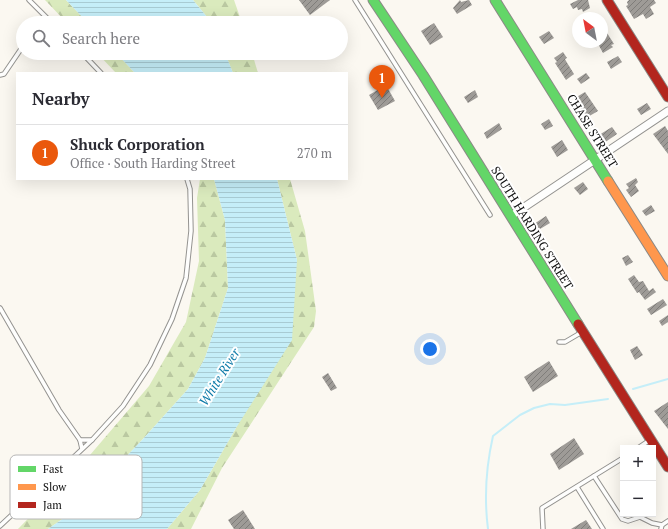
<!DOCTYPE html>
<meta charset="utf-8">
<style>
:root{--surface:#fff;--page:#f7f7f7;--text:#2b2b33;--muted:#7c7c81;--line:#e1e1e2;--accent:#ea580c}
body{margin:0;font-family:"PT Serif",serif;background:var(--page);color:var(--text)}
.controls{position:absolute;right:12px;bottom:12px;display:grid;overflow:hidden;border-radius:0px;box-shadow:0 4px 16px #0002}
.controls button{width:36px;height:36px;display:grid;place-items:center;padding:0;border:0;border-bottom:1px solid var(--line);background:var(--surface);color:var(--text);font:20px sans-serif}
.compass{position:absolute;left:572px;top:12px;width:36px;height:36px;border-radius:50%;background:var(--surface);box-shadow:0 4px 16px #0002;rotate:328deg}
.you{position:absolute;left:430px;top:349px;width:14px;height:14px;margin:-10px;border:3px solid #fff;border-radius:50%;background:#1a73e8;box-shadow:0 0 0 6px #1a73e833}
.badge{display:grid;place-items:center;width:26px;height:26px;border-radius:50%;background:var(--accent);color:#fff;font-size:13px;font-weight:700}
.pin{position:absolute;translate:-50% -33px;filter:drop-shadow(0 1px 2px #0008)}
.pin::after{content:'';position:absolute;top:21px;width:14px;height:12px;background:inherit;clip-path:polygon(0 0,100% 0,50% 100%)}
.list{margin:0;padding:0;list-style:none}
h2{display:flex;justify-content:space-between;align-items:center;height:52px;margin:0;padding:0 16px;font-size:17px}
h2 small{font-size:13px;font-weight:400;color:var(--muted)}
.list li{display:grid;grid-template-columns:26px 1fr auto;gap:12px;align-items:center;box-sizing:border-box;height:56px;padding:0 16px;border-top:1px solid var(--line)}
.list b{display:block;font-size:15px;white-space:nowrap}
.list p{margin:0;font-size:13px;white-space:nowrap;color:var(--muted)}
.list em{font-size:13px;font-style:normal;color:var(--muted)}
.icon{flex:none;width:22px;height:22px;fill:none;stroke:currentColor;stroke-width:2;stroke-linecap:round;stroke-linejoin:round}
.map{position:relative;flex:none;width:668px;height:529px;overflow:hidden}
.search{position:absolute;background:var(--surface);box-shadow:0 4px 16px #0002;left:16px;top:16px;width:332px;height:44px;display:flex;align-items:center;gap:10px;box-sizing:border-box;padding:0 14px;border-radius:22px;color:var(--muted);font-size:15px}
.panel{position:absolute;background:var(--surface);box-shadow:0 4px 16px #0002;left:16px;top:72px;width:332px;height:108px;border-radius:0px}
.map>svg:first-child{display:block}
</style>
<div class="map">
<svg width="668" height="529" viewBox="0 0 668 529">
<defs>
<pattern id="forest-firs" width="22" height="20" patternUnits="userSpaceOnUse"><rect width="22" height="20" fill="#daeabd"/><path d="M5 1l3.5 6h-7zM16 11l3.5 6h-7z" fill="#bac8a1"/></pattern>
<pattern id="water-rules" width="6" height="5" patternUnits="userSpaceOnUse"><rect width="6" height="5" fill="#c5eef8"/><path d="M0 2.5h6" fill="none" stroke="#a8cbd3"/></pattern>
<pattern id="building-hatch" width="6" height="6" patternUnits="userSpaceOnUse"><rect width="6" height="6" fill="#9e9b97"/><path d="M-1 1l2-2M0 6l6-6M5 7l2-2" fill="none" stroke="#7f7d7a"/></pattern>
</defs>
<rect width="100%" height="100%" fill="#fbf8f1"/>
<g fill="url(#forest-firs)">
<polygon points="45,0 66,0 88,23 67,23"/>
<polygon points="193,0 234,0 242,23 212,23"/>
<polygon points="97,53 116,53 135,73 116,73"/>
<polygon points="225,53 252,53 258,73 233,73"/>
<polygon points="200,179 214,179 225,220 228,288 205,358 188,389 143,439 74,511 48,529 18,529 90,455 149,386 186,322 199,261 197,198"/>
<polygon points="277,179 290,179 305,231 316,311 314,327 222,468 191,529 167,529 200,490 236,428 297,260"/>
</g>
<g fill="url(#water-rules)">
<polygon points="66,0 193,0 212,23 88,23"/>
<polygon points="116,53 225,53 233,73 135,73"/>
<polygon points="214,179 277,179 297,260 292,340 236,428 200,490 167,529 48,529 74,511 143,439 188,389 205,358 228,288 225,220"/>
</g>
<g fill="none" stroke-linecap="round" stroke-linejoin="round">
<g stroke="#c5eef8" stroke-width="2">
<polyline points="633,389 668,379"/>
<path d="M488,529C484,498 486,467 493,436L520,415L534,408L550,404L565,405L608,399"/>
</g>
</g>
<g fill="url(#building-hatch)">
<polygon points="299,0 330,0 310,15"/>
<polygon points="460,0 461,2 469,0 472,5 457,14 453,8"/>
<polygon points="578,0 588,0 590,8 583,12 582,9 578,10 577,7 573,9 570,4"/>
<polygon points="629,0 654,0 656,3 650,7 654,14 646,19 643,14 634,19 626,6 628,5 627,2"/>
<polygon points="434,23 443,37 430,45 421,31"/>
<polygon points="602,25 614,44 611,45 613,47 603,53 597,42 602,42"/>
<polygon points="549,31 554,38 544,44 539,37"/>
<polygon points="563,52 567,58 565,59 566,61 574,74 566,80 555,63 557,62 554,58"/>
<polygon points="618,56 622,62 611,69 607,62"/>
<polygon points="586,73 590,78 581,84 577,79"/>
<polygon points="386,85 395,101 378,110 369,95"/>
<polygon points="475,90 478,97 468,103 464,97"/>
<polygon points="585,92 598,111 586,118 575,98"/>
<polygon points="647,103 651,109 641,115 637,109"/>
<polygon points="549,119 553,126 545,130 541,124"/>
<polygon points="499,123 502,129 487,139 484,133"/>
<polygon points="665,126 668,131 668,154 653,134"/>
<polygon points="612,127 617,134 604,143 599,135"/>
<polygon points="562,140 568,150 557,157 551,147"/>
<polygon points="636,178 638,182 635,185 639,191 631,197 626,190 629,188 626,184"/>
<polygon points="583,182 588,189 580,195 574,188"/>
<polygon points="651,205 655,211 646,216 642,211"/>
<polygon points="546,216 550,223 540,229 539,228 537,229 534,224"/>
<polygon points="628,255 633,262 626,266 622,258"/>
<polygon points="634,275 639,282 643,281 649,291 653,288 656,292 645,300 639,292 637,293 628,279"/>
<polygon points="663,299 667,305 651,315 647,309"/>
<polygon points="668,315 668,322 662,326 659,321"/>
<polygon points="637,346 643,355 635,360 630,350"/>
<polygon points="549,361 558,376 533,392 524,377"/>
<polygon points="328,373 337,388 331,391 322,377"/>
<polygon points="668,402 668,429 654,411"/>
<polygon points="574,438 584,454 559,470 550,454"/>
<polygon points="243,510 255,529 234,529 228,520"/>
<polygon points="586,520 592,529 571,529"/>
</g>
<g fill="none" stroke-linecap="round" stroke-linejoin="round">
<g stroke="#949390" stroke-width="5.5">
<g id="lane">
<polyline points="29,0 52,23"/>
<polyline points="355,0 490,215"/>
<polyline points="82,53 101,73"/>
<polyline points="0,75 4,74 23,46"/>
<polyline points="0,308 59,410 80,440"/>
<polyline points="559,342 565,342 582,332"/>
<polyline points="92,440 123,406 150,365 172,319 186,278 191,231 190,189 187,179"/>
<polyline points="638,448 650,440"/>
<polyline points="594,476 622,519 628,521 640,517 652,523 662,525"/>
<polyline points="577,487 603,529"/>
<polyline points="0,526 92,440 80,440 82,449"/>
<polyline points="543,529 542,508 623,458"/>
<polyline points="661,529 662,525 668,521"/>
</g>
</g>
<g stroke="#949390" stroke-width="9">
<polyline id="street" points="511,216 668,111"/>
</g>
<g stroke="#8b8986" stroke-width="11">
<g id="fast">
<polyline points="373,0 423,75 578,324"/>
<polyline points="495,0 608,181"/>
</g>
</g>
<g stroke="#8b8986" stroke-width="11">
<polyline id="slow" points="608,181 668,276"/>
</g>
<g stroke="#8b8986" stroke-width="11">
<g id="jam">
<polyline points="607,0 668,97"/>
<polyline points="578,324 668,467"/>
</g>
</g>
<use href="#lane" stroke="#fefefd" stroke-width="3.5"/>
<use href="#street" stroke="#fefefd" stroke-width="7"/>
<use href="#fast" stroke="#63d668" stroke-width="9"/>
<use href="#slow" stroke="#ff974d" stroke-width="9"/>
<use href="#jam" stroke="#b3261e" stroke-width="9"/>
</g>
<g text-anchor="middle" stroke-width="4" stroke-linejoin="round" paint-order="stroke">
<g font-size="12" fill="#0d0d0d" stroke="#fff">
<text transform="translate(592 131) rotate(58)" y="4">CHASE STREET</text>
<text transform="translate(532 228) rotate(58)" y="4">SOUTH HARDING STREET</text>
</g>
<g font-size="13" font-style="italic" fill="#0d7aa8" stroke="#fff">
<text transform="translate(219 377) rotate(-58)" y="5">White River</text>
</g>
</g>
<rect x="10" y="455" width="132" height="64" rx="6" fill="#fff" stroke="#b6b6b6" stroke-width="1"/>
<rect x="18" y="466" width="18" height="6" fill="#63d668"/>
<rect x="18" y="484" width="18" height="6" fill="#ff974d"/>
<rect x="18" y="502" width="18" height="6" fill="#b3261e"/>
<g font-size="11" fill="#0d0d0d">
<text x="43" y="473">Fast</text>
<text x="43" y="491">Slow</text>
<text x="43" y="509">Jam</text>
</g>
</svg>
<div class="controls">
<button>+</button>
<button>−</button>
</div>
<svg class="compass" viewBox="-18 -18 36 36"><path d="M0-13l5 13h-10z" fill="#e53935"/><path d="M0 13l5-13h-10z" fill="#7c7c81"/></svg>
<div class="you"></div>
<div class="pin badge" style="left:382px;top:98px">1</div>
<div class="search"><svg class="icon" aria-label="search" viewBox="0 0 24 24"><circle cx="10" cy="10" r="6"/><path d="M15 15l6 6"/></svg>Search here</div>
<section class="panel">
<h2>Nearby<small></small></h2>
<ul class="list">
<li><span class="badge">1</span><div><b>Shuck Corporation</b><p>Office · South Harding Street</p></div><em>270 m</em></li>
</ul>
</section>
</div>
